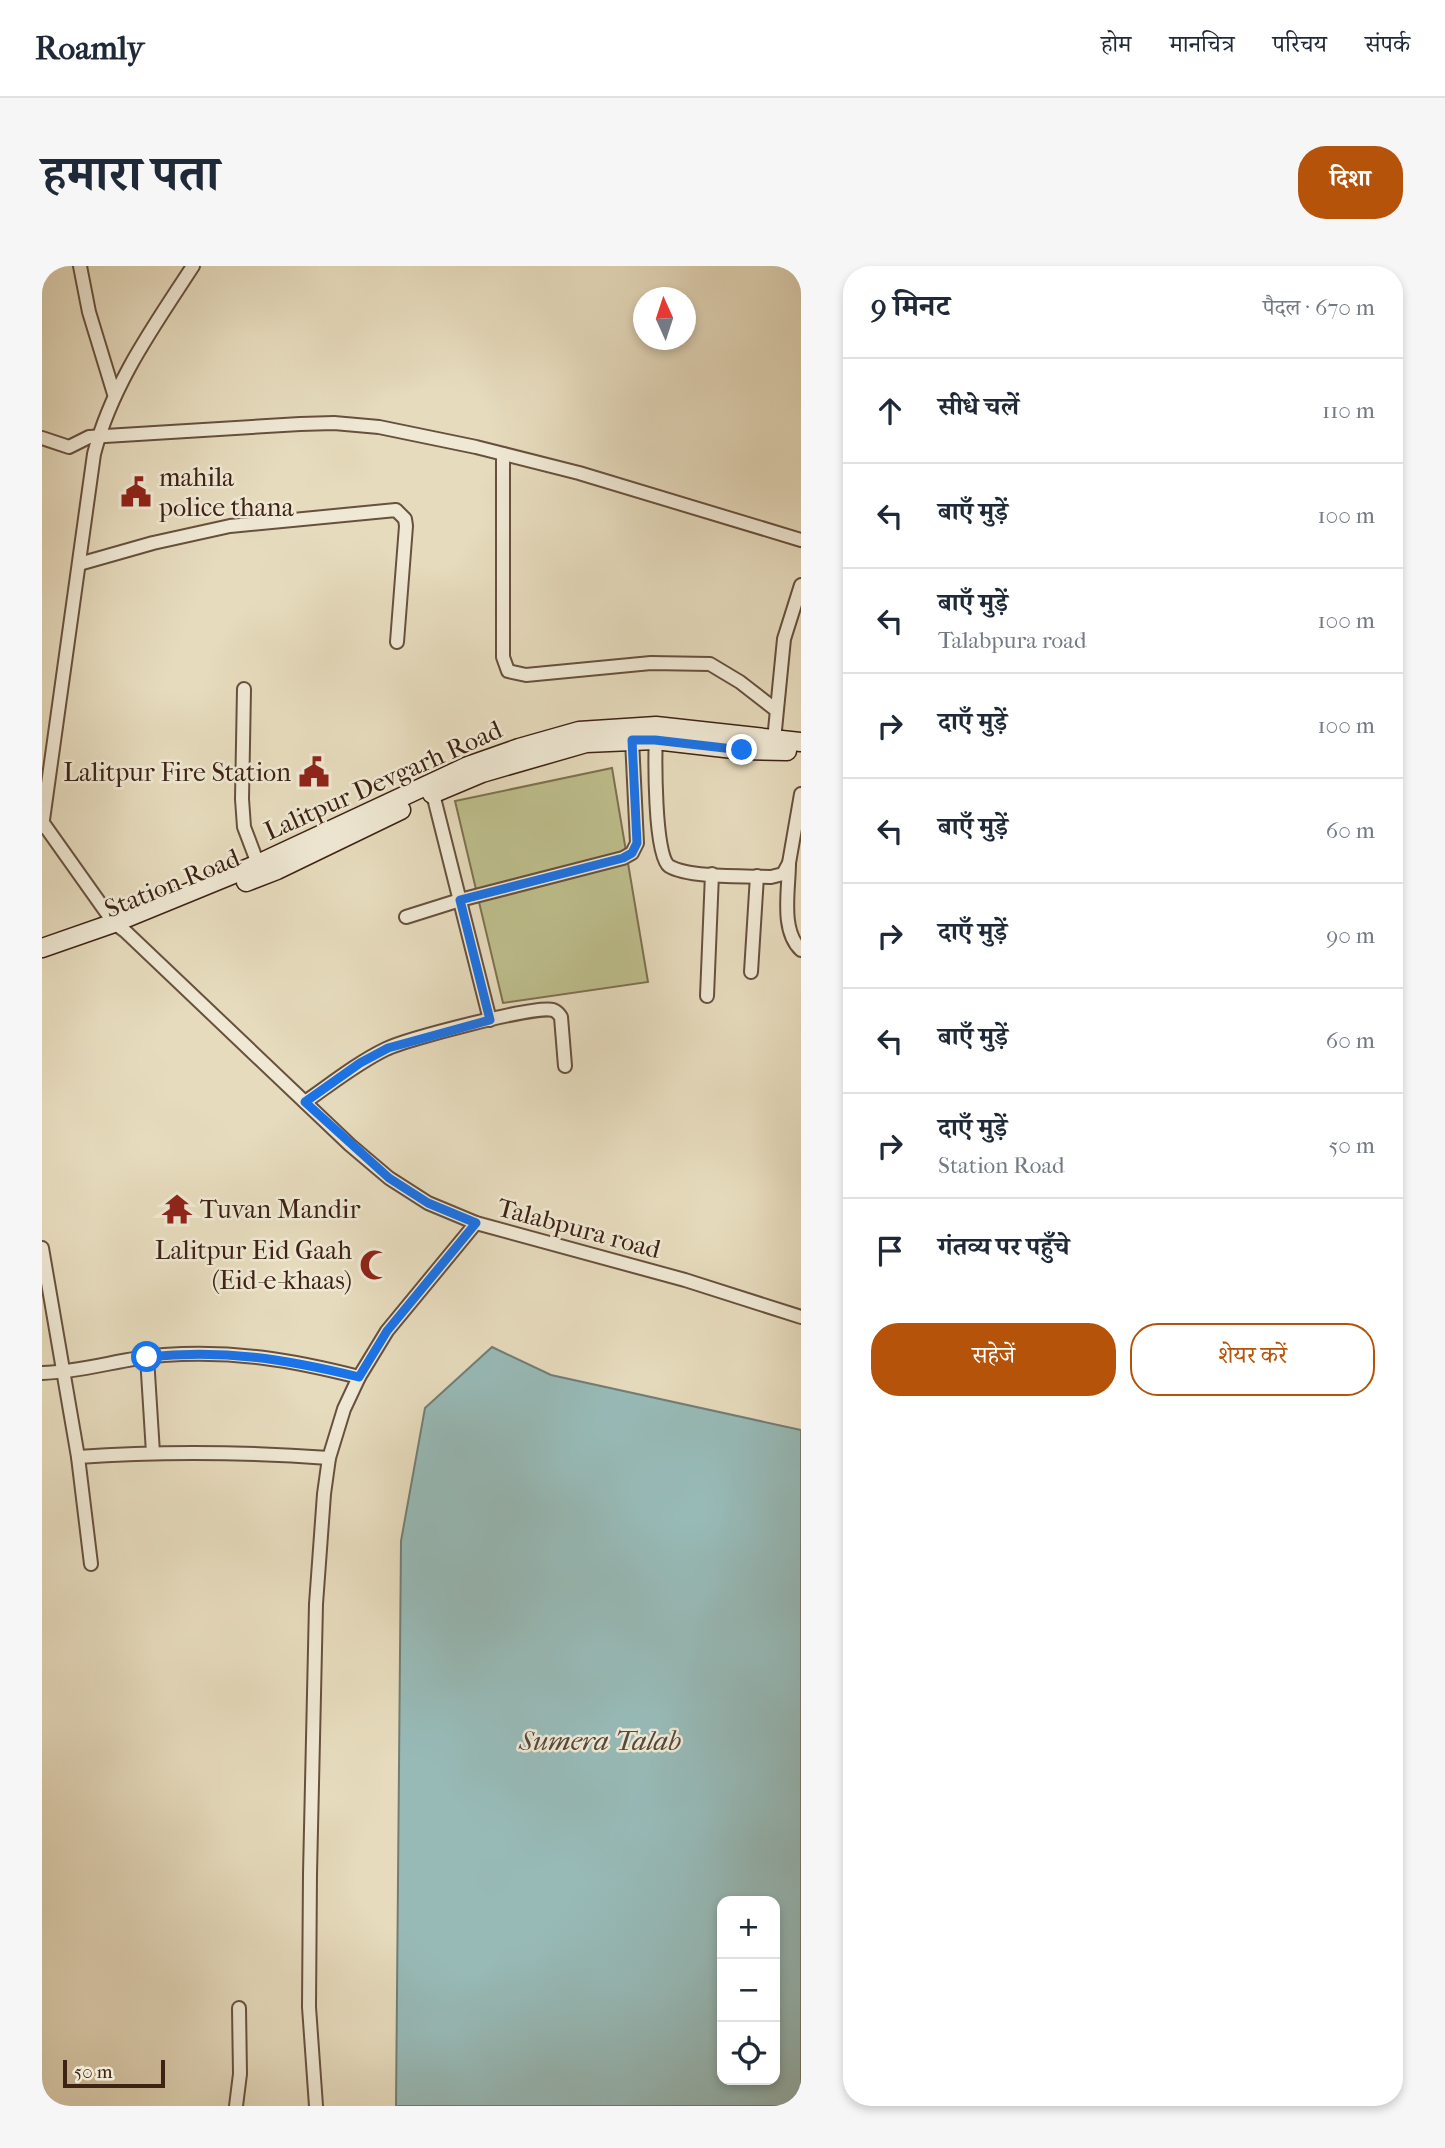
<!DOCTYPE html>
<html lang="hi">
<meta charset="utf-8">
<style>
:root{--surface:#fff;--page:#f6f6f7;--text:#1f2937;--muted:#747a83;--line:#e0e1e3;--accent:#b45309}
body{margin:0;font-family:"IM FELL French Canon","Noto Serif Devanagari",serif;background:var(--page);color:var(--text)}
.controls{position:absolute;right:21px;bottom:21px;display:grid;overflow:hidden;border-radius:14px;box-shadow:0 4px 10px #0003}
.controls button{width:63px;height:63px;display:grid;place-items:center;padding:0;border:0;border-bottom:2px solid var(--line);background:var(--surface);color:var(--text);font:35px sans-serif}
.compass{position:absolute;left:591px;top:21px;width:63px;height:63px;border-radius:50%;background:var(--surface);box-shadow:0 4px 10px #0003;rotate:357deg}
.scale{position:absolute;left:21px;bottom:18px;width:102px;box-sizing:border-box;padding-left:7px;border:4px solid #3e2214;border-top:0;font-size:19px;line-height:24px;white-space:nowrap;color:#3e2214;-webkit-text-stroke:5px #efe8d4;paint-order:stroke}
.stop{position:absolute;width:21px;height:21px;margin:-16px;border:5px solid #1a73e8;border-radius:50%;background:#fff}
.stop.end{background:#1a73e8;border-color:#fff;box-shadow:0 2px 7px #0008}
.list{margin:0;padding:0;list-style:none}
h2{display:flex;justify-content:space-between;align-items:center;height:91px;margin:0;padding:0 28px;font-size:30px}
h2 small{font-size:23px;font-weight:400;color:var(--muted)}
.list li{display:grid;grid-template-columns:46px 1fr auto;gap:21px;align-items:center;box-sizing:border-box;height:105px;padding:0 28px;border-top:2px solid var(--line)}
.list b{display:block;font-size:26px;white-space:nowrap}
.list p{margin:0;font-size:23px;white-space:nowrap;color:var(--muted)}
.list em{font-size:23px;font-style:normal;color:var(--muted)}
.actions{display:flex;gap:14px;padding:21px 28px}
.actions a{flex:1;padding:16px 0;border:2px solid var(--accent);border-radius:28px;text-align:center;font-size:24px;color:var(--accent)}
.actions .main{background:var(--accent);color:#fff}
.icon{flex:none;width:38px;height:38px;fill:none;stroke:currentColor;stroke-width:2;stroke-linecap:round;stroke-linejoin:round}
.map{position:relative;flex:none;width:759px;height:1840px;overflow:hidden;border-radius:28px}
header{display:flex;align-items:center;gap:42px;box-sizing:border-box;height:98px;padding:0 35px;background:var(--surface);border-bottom:2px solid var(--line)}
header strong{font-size:33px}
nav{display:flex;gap:38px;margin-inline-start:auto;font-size:24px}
.intro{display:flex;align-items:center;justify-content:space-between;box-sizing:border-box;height:168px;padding:0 42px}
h1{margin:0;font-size:49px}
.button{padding:18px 32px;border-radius:28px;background:var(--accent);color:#fff;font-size:24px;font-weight:700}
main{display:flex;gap:42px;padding:0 42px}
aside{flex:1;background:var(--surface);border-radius:28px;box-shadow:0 4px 10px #0003}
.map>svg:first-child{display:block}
</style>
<header>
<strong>Roamly</strong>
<nav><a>होम</a><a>मानचित्र</a><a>परिचय</a><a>संपर्क</a></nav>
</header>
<div class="intro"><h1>हमारा पता</h1><a class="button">दिशा</a></div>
<main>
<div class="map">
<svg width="759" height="1840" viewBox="0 0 759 1840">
<rect width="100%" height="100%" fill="#e6dbbd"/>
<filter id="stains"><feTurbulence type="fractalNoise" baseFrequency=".00286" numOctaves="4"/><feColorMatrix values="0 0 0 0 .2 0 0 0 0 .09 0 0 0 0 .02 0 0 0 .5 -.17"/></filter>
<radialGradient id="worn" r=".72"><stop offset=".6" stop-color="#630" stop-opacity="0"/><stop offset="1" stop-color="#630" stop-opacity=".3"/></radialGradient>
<polygon fill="#bdbe8c" stroke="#7e7050" stroke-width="2" points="570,502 606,716 461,737 413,535"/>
<path fill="#97bab7" stroke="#737d76" stroke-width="2" fill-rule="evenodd" d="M450,1081L509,1109L759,1164V1840H354L359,1275L383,1142ZM680,1635H733V1814H680Z"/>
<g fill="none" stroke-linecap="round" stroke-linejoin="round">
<g stroke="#68503e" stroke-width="16">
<g id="street">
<polyline points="38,0 47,46 72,128"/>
<polyline points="0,172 27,181 47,171 258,158 292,157 337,161 434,181 537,207 759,274"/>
<polyline points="461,188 461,391 466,405 484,409 609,397 668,398 698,416 734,444"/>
<polyline points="37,298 111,277 188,260 354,244 363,253 364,260 355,376"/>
<polyline points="202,423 200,533 202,561 216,598"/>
<path d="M614,467C613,489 612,590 627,600C646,612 705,610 729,611L741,608L747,597L759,528"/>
<polyline points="732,474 742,373 759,319"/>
<polyline points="391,528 448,754"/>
<polyline points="1,557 72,657 83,665 308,879 347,912 386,937 434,957 643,1014 759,1051"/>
<path d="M0,561L52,188C70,118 112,60 151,0"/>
<path d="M747,597C747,624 738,664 759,684"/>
<polyline points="364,651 418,634 581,592 590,587 595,577 590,474"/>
<polyline points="709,706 715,610"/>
<polyline points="665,730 670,608"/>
<path d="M263,836C289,818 315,797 344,783C365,773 493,739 511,744C516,746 516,747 519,751L523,800"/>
<polyline points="0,982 36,1191 49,1298"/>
<polyline points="105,1091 111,1187"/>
<path d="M0,1107C41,1106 81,1092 122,1089C192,1084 250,1094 317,1111"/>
<path d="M36,1191C120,1185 204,1186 287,1192"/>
<polyline points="194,1840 198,1808 197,1742"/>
<polyline points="274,1840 267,1741 268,1608 274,1338 282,1228 287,1192 302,1143 317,1111 345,1065 434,957"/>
</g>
</g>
<g stroke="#3e2214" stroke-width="21">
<g id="secondary">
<polyline points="390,528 440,507 544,477 613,474 700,484 745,485"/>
<polyline points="204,616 235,604 359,544"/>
<polyline points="0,682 72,657 216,598 426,500 477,482 537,465 614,460 759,476"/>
</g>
</g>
<use href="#street" stroke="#efe8d4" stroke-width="12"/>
<use href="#secondary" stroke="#efe8d4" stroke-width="18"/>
</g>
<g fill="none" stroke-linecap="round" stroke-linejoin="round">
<path stroke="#1a73e8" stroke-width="9" d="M105,1091C182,1083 243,1093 317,1111L345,1065L434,957L386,937L347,912L263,836L318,797L346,782L448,754L418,634L581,592L590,587L595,577L590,474H613L700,484"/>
</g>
<defs>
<g id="civic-bare" transform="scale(2.415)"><path d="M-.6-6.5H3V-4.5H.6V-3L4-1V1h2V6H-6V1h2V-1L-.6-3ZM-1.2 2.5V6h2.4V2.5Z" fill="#8f2418" stroke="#efe8d4" stroke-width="2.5" paint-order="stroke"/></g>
<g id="temple-bare" transform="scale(2.415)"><path d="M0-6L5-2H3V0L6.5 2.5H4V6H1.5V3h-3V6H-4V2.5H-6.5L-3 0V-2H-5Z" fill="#8f2418" stroke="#efe8d4" stroke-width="2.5" paint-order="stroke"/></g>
<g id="mosque-bare" transform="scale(2.415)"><path d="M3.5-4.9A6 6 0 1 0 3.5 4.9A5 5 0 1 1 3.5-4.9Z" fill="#8f2418" stroke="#efe8d4" stroke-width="2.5" paint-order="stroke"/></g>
</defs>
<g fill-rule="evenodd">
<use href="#civic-bare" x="94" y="226"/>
<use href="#civic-bare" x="272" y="506"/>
<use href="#temple-bare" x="135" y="943"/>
<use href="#mosque-bare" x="333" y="999"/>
</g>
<g text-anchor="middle" stroke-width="5" stroke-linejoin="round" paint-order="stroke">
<g font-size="26" fill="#3e2214" stroke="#efe8d4" text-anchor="start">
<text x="117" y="220">mahila<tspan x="117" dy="30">police thana</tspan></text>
<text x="249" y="515" text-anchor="end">Lalitpur Fire Station</text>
<text x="158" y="952">Tuvan Mandir</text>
<text x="310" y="993" text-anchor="end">Lalitpur Eid Gaah<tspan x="310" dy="30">(Eid-e-khaas)</tspan></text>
</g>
<g font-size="26" fill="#3e2214" stroke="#efe8d4">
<text transform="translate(341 514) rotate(-24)" y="9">Lalitpur Devgarh Road</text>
<text transform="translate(130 617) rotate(-22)" y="9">Station Road</text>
<text transform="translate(537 962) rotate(15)" y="9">Talabpura road</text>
</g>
<g font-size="28" font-style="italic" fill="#54483d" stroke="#efe8d4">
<text x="558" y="1484">Sumera Talab</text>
</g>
</g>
<rect width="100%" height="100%" filter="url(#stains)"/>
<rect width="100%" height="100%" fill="url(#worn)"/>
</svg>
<div class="controls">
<button>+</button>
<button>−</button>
<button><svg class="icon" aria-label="locate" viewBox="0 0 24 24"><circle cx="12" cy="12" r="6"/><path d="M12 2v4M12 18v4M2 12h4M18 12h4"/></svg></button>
</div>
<svg class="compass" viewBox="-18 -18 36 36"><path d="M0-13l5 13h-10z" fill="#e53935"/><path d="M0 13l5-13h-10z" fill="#747a83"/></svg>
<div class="scale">50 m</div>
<div class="stop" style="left:105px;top:1091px"></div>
<div class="stop end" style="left:700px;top:484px"></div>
</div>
<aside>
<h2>9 मिनट<small>पैदल · 670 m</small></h2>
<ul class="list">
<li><svg class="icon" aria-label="ahead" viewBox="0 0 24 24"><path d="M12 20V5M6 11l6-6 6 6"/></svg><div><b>सीधे चलें</b></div><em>110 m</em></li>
<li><svg class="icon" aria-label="left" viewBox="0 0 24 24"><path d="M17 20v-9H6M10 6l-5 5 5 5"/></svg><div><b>बाएँ मुड़ें</b></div><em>100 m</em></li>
<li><svg class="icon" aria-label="left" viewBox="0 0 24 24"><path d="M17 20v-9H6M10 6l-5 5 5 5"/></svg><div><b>बाएँ मुड़ें</b><p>Talabpura road</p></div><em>100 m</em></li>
<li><svg class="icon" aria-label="right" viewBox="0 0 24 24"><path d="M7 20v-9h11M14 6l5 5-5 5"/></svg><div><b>दाएँ मुड़ें</b></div><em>100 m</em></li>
<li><svg class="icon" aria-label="left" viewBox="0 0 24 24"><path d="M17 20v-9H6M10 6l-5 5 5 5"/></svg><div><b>बाएँ मुड़ें</b></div><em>60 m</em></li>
<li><svg class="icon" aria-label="right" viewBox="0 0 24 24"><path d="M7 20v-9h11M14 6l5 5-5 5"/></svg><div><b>दाएँ मुड़ें</b></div><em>90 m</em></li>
<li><svg class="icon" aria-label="left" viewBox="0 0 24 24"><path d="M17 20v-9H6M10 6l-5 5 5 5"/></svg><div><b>बाएँ मुड़ें</b></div><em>60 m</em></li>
<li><svg class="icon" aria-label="right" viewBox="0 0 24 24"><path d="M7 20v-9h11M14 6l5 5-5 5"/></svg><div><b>दाएँ मुड़ें</b><p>Station Road</p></div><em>50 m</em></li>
<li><svg class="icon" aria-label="arrive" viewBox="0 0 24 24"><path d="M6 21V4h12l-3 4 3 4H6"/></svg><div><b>गंतव्य पर पहुँचे</b></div></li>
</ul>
<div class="actions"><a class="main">सहेजें</a><a>शेयर करें</a></div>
</aside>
</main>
